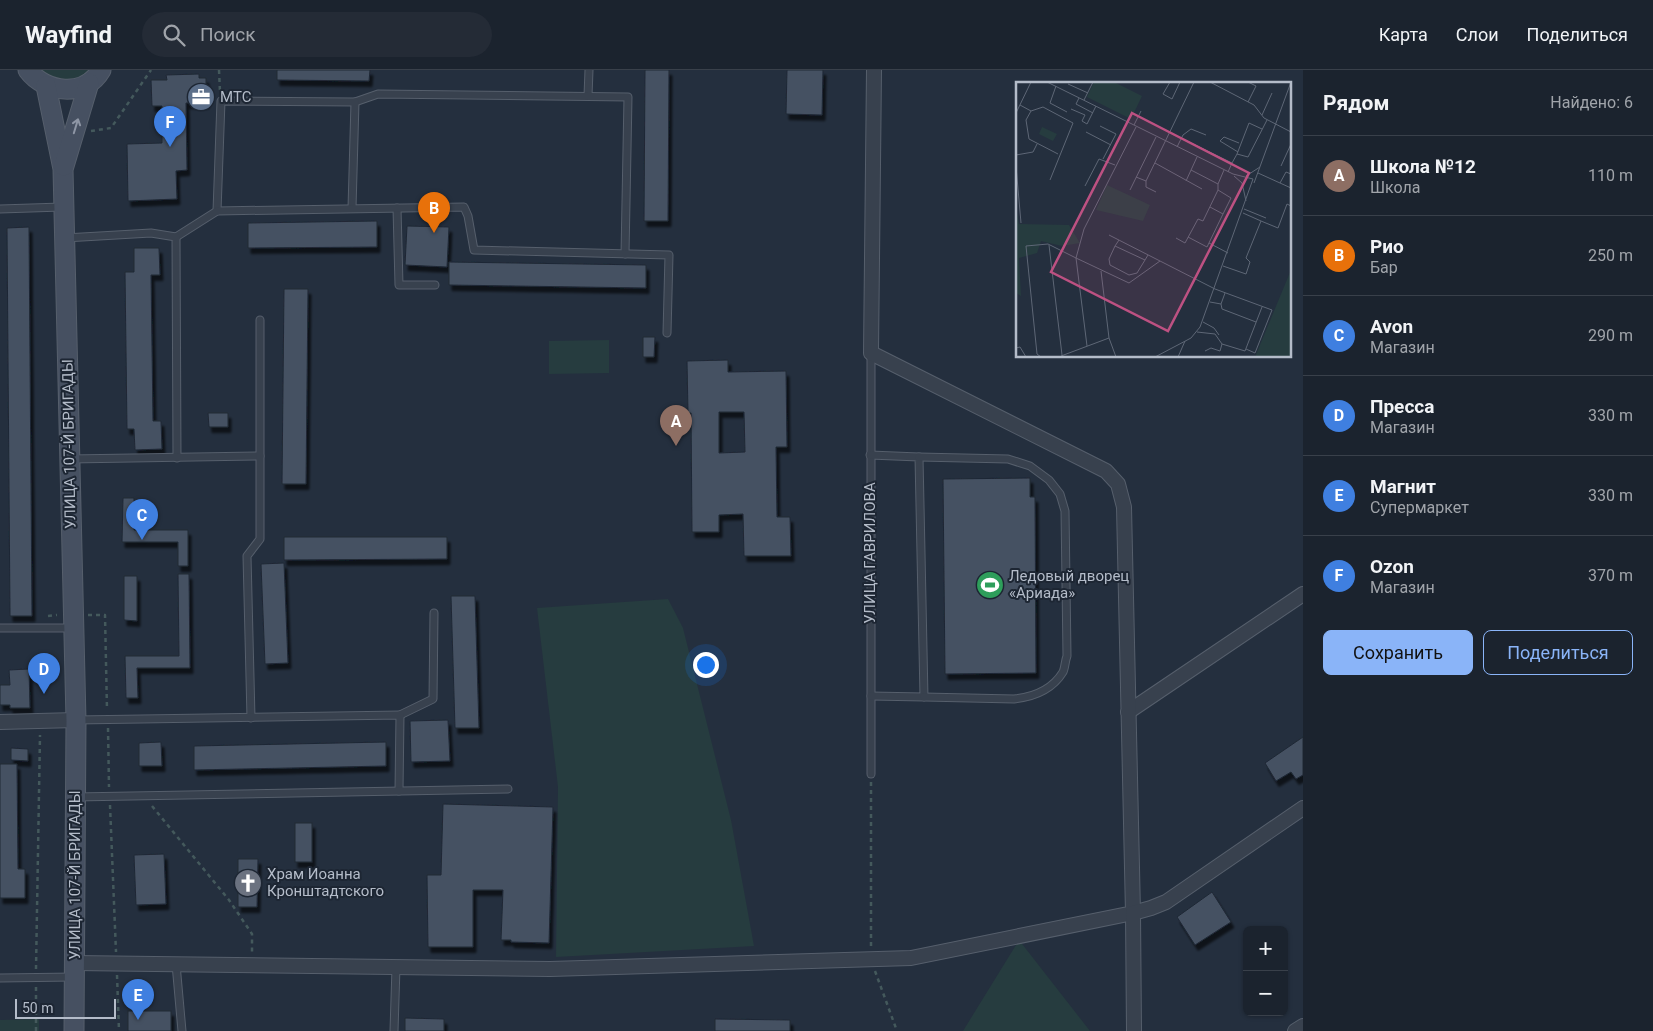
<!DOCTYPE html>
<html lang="ru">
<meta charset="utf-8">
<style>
:root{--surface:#1b232e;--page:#242b36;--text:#f1f3f6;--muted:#a0a4aa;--line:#39404a;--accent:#8ab4f8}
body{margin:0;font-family:Roboto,sans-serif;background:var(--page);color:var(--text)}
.controls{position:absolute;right:15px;bottom:15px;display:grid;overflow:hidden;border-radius:8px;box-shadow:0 1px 4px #0004}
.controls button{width:45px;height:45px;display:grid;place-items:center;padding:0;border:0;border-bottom:1px solid var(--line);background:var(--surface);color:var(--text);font:25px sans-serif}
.scale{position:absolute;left:15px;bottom:12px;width:101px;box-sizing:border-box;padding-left:5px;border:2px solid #b4bcc9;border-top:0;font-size:14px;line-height:18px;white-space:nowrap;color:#b4bcc9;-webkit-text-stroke:4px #1d2633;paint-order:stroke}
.you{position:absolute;left:705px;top:594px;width:18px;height:18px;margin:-12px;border:4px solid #fff;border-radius:50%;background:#1a73e8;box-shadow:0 0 0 8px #1a73e833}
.badge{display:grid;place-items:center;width:32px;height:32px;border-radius:50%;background:var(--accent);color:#fff;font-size:16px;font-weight:700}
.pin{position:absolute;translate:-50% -41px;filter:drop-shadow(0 1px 2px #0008)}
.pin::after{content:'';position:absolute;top:26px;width:18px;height:15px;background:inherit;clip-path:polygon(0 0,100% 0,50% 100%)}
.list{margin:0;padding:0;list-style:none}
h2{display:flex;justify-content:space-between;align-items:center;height:65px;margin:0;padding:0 20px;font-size:21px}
h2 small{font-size:16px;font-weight:400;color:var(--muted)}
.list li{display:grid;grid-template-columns:32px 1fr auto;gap:15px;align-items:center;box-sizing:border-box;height:80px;padding:0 20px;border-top:1px solid var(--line)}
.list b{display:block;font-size:19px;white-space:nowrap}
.list p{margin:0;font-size:16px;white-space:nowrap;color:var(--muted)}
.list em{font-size:16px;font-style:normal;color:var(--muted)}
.actions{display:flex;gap:10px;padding:15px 20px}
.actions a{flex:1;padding:11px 0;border:1px solid var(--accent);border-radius:8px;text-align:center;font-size:18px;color:var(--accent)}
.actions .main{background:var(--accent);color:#111}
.icon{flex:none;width:28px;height:28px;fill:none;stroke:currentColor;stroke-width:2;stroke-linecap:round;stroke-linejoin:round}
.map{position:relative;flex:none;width:1303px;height:961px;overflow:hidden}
header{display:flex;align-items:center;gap:30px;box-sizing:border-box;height:70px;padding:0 25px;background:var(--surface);border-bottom:1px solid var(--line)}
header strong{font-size:24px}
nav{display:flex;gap:28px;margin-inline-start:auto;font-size:18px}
.search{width:350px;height:45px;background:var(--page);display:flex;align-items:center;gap:12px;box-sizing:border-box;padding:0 18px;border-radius:28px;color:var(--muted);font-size:19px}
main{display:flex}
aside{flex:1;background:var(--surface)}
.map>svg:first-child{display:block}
</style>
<header>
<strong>Wayfind</strong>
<div class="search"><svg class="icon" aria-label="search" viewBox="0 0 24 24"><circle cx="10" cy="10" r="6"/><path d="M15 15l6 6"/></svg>Поиск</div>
<nav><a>Карта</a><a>Слои</a><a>Поделиться</a></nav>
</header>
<main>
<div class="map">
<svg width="1303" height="961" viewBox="0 0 1303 961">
<defs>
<filter id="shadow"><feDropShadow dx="3" dy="5.5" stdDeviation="1" flood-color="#0009"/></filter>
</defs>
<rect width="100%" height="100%" fill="#242f3e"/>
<g fill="#263c3f">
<path d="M39,0H91C73,14 57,14 39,0Z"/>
<polygon points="609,270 609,303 549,304 549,271"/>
<polygon points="668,529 683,558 731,750 754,876 556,887 558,717 537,538"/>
<polygon points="1019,870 1090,961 963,961"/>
<polygon points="39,949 39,961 0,961 0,950"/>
</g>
<g fill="#455162" stroke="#1f2835" fill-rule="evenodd" filter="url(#shadow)">
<polygon points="277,0 370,0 369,11 277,10"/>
<polygon points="645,0 669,0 668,151 644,151"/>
<polygon points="787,0 823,0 822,45 786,44"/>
<polygon points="199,4 199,8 206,8 206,33 186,33 187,100 176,101 177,129 128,131 127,74 162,73 162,36 152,36 151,10 167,10 166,5"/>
<polygon points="377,151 377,177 248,178 248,153"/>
<polygon points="407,156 449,157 447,197 405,195"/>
<polygon points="29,157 32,546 10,546 7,158"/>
<polygon points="134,178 159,178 160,205 151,205 153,351 161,351 162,379 135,380 134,359 127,359 125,202 134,202"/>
<polygon points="449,192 646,195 646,218 449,215"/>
<polygon points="284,219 308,219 306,414 282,414"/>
<polygon points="643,267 655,267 654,287 643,287"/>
<path d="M728,290V302L786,301L787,377H776L777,447H790L791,486H744L743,444L719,445V462H692L691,343H688L687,291ZM719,342H744L745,382L719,383Z"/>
<polygon points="208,343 228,343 228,357 209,357"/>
<polygon points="1030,408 1030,427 1035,427 1036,603 945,604 943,409"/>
<polygon points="123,428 134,428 134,460 188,460 188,496 178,496 178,472 122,472"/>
<polygon points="284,467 447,467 447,489 284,490"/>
<polygon points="284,493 288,593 265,594 261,494"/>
<polygon points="178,504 189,504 190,598 137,598 138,628 126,628 125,586 179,586"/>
<polygon points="124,506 137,506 137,551 124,550"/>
<polygon points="451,526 475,526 479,658 455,658"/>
<polygon points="29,599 30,638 10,638 10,635 0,635 0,615 10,615 9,600"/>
<polygon points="448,650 450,691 411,692 410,651"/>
<polygon points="1303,667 1303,705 1296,709 1291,702 1276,711 1265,693"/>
<polygon points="161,672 162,696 139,696 139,673"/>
<polygon points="386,672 386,696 194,700 194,676"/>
<polygon points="11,678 28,679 28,691 11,690"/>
<polygon points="0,694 17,694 18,799 25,799 25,828 0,828"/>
<polygon points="443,734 553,737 549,873 511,872 511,870 501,870 503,820 473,820 473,877 428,877 427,805 441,805"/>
<rect x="295" y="753" width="17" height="39"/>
<polygon points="164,784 166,834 136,835 134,785"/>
<polygon points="238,789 258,789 257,837 238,837"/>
<polygon points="1212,822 1231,852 1195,875 1177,847"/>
<rect x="128" y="941" width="43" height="20"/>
<polygon points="405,948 444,949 444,961 405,961"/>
<polygon points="715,949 790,950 790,961 715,961"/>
</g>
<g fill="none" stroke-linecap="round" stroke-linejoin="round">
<g stroke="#565f6c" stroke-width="9">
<g id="service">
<polyline points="588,26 589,0"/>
<polyline points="355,32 378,24 628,27 625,184"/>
<polyline points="397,138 399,215 435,215"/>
<polyline points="0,139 62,137"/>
<polyline points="217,141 221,31 355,32 352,138"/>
<polyline points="176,167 217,141 464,137 468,146 474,180 669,185 667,263"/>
<polyline points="65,168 151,163 176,167 177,388"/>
<polyline points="871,283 871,704"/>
<polyline points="870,385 919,387 924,627 871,626"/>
<path d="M919,387L1008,389L1030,396L1049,410L1060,424L1065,441L1067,586C1065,591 1065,598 1063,602C1052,620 1033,627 1014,629L924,627"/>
<polyline points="70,389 260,386"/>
<polyline points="0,558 73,558"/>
<polyline points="400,645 433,629 434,543"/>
<polyline points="251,648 247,486 260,469 260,250"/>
<polyline points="76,650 400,645 399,721"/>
<polyline points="75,727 508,719"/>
<polyline points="176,894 182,961"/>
<polyline points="0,908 74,907"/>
<polyline points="394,961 396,897"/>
</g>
</g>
<g stroke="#565f6c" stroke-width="16">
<g id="minor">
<polyline points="1128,642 1303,524"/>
<polyline points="0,652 76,650"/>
<polyline points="74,893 550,899 911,888 1133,843 1124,437 1118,414 1106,401 871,283 874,0"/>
<polyline points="1134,961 1133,843 1151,838 1166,832 1303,738"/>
<polyline points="1295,961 1303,956"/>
</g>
</g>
<g stroke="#565f6c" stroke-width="21">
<g id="secondary">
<path d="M28,0C45,23 85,28 101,0"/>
<polyline points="46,16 63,99 76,650 74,961"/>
<polyline points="64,96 89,13"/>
</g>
</g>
<g stroke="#44595c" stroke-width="2.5" stroke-dasharray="4 4" stroke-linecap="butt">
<polyline points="219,0 220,22"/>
<polyline points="91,61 111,58 151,0"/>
<polyline points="88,545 105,545 107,640"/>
<polyline points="48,546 57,545"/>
<polyline points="108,658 109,717"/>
<polyline points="871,712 871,876"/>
<polyline points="110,735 116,882"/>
<polyline points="152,736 229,830 252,864 252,883"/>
<polyline points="36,899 40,665"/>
<polyline points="875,901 897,961"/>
<polyline points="117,905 119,961"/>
<polyline points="36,961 36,917"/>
</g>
<use href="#service" stroke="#38414e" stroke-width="7"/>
<use href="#minor" stroke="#38414e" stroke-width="14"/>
<use href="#secondary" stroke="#465061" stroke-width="19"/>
</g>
<defs><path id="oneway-shaft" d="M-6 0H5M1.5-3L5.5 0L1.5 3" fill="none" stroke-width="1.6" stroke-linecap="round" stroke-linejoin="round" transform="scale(1.25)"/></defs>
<use stroke="#8e96a5" href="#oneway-shaft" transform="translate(76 56) rotate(-73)"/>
<defs>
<g id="office-disc" transform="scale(1.4375)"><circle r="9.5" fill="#5c6f8a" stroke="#1d2633"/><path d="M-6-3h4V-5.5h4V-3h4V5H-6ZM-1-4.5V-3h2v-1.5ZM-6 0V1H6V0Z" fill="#fff"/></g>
<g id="stadium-disc" transform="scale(1.4375)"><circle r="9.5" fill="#2e9e5b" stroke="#1d2633"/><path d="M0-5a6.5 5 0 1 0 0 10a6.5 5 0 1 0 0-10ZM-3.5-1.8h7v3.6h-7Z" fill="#fff"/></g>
<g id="church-disc" transform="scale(1.4375)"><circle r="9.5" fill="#6b7280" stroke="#1d2633"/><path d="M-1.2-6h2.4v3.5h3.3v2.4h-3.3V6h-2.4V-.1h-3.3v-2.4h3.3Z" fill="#fff"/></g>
</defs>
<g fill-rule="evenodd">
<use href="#office-disc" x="201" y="27"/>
<use href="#stadium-disc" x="990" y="515"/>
<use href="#church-disc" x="248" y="813"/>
</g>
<g text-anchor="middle" stroke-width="4" stroke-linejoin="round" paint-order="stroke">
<g font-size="15" fill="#b4bcc9" stroke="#1d2633" text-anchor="start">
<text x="220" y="32">МТС</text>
<text x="1009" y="511">Ледовый дворец<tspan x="1009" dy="17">«Ариада»</tspan></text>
<text x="267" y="809">Храм Иоанна<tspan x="267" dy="17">Кронштадтского</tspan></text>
</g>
<g font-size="15" fill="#b4bcc9" stroke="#1d2633">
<text transform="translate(69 374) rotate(-91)" y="5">УЛИЦА 107-Й БРИГАДЫ</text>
<text transform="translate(870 483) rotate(-90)" y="5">УЛИЦА ГАВРИЛОВА</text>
<text transform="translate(75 805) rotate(-90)" y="5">УЛИЦА 107-Й БРИГАДЫ</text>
</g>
</g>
<g transform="translate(1016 12)">
<rect width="275" height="275" fill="#242f3e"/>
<path d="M78,0H98L126,14L115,37L71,15ZM26,45L41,52L37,59L23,52ZM91,103L134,123L127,139L80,128ZM0,125L3,142L53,143L64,161L46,164L25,159L21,171L3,176L5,214L0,211ZM275,188V275H239Z" fill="#263c3f"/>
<path fill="none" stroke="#5e6776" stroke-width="1" d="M31,0L217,92L237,97L184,245L175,256L139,275M154,0L147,12L156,17L164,0M194,0L238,23L248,36L275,50M232,0L240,4L232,20M52,2L72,11M40,4L34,21L51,30M63,16L60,22L77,31M68,18L77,0M4,23L15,29L10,38L13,57L42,72M55,27L69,33L66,39L71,42L80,24M15,29L27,25L57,41L34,98M0,31L15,0M246,33L256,11M118,43L125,29M84,44L100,52L87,77M120,45L68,147L60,176L113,201L144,179M70,50L95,63M165,56L216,81L212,90M161,65L167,53L175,47L190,53M222,70L204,59L208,55L223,61M221,72L233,41L246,47M0,73L17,70L21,62M139,81L186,107M216,81L221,72L232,75L251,38M0,84L5,141M265,84L275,62M175,88L202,102L208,88M242,91L275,106M218,94L226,101L230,119M230,94L244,85M120,95L130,99L178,0M130,99V105L140,110M170,99L181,75M238,101L275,0M264,101L270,90L275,92M69,104L83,77L99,83M114,108L140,55M194,125L207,132L215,116L202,108M228,127L250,136M245,139L262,146L271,122L275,124M93,153L199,207L256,228L239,271L230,267M172,155L191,165L207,132M160,156L169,161L182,137L187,139L202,108V102M103,158L99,164L129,178L132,173M193,161L212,171M33,163L46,273M99,164L93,177L94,183L113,193L121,191L129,178M207,184L230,192L234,180L230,176L245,139L227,131M85,189L93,256L100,275M194,220L205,222L209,211M205,222L206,227L240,240M187,240L198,246L203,253M181,250L199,252L206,262L229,269L246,225M0,266L4,265L10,275M189,269L195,266L204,269L206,262M45,274L93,256M25,275L21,272L10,164L32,162L60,176L71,264M162,275L169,259"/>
<path fill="#bd5182" fill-opacity="0.15" stroke="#bd5182" stroke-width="2.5" d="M116,31L233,91L152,249L35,190Z"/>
<rect width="275" height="275" fill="none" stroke="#b4bcc9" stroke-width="2.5"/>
</g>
</svg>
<div class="controls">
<button>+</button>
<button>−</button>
</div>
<div class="scale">50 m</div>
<div class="you"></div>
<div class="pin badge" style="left:676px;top:376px;background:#8d6e63">A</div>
<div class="pin badge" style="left:434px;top:163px;background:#e8710a">B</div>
<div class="pin badge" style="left:142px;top:470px;background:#3f7fe0">C</div>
<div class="pin badge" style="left:44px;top:624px;background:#3f7fe0">D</div>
<div class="pin badge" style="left:138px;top:950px;background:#3f7fe0">E</div>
<div class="pin badge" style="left:170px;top:77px;background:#3f7fe0">F</div>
</div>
<aside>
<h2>Рядом<small>Найдено: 6</small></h2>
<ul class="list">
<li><span class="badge" style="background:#8d6e63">A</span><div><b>Школа №12</b><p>Школа</p></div><em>110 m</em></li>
<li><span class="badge" style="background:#e8710a">B</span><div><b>Рио</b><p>Бар</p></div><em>250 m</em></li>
<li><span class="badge" style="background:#3f7fe0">C</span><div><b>Avon</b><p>Магазин</p></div><em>290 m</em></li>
<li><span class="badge" style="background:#3f7fe0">D</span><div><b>Пресса</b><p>Магазин</p></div><em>330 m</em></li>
<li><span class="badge" style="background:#3f7fe0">E</span><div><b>Магнит</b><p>Супермаркет</p></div><em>330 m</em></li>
<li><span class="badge" style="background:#3f7fe0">F</span><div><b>Ozon</b><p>Магазин</p></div><em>370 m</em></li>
</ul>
<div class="actions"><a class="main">Сохранить</a><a>Поделиться</a></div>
</aside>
</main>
